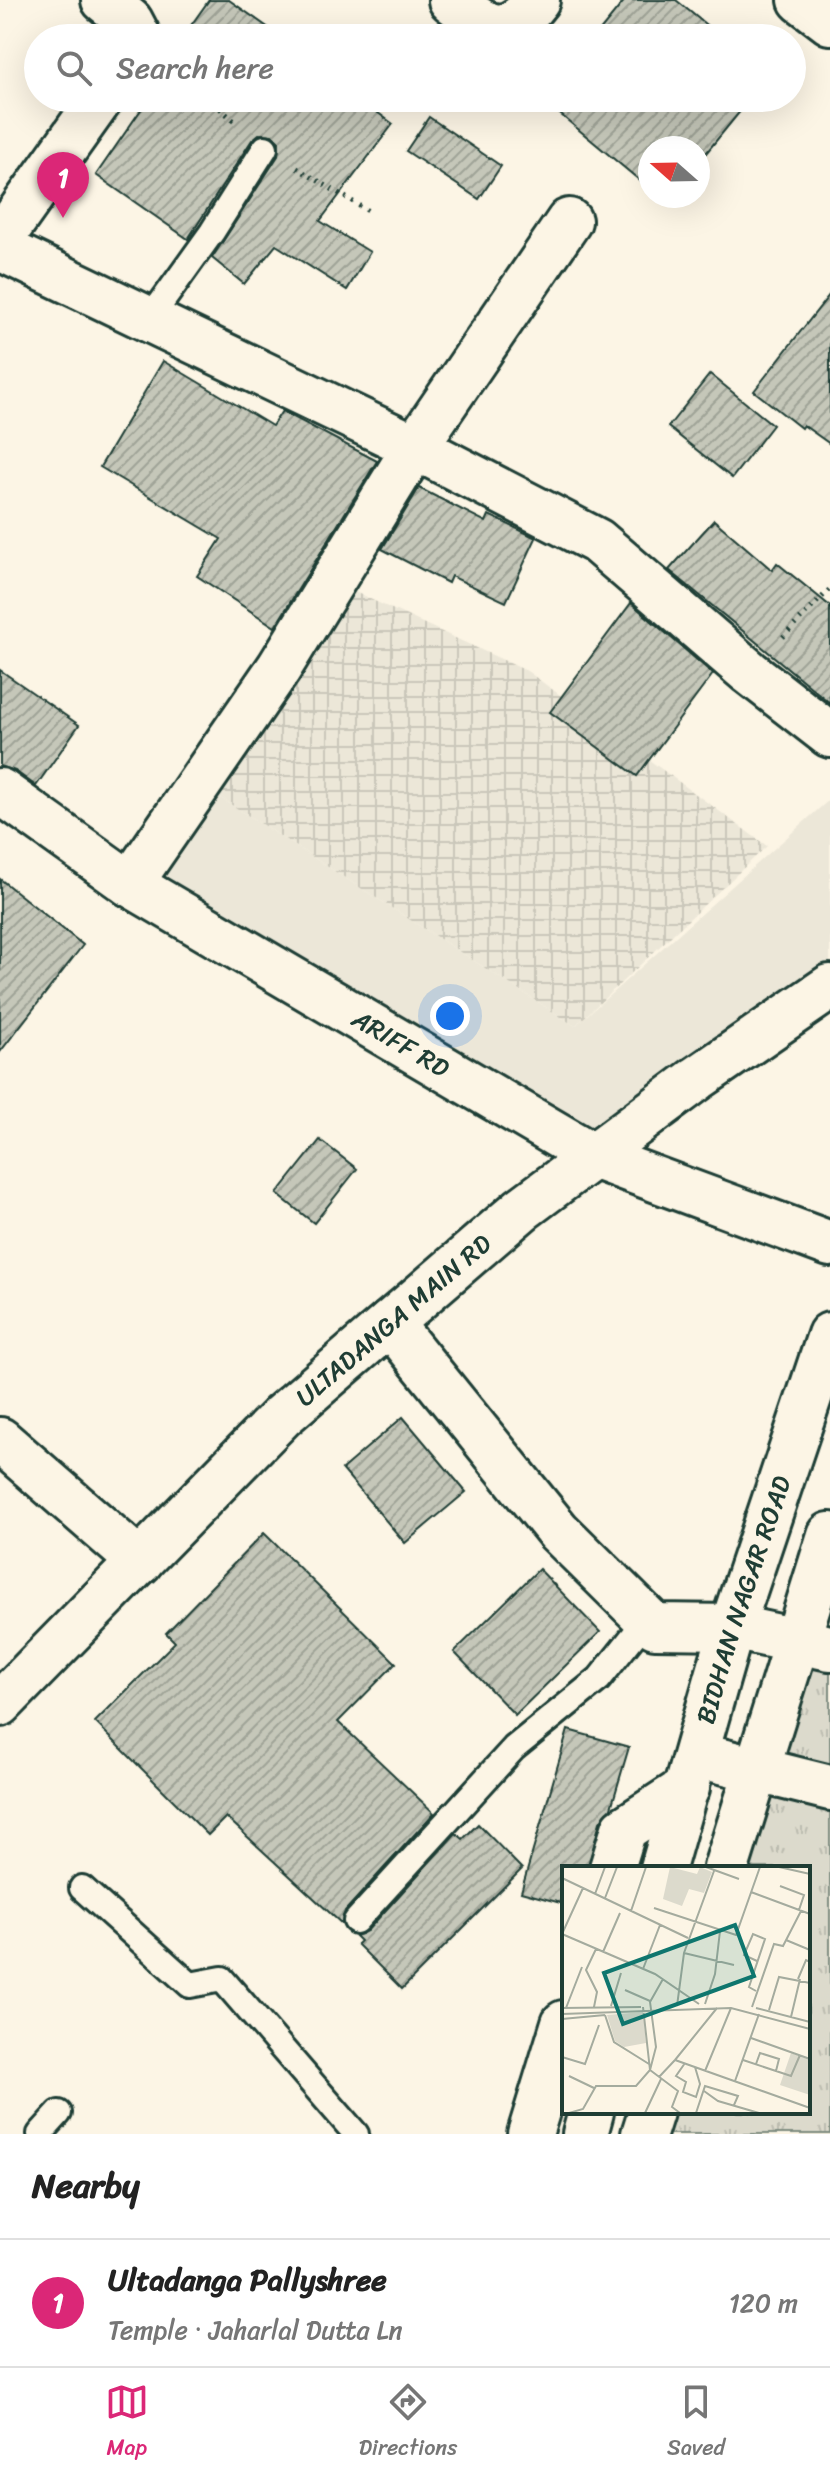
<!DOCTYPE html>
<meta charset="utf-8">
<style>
:root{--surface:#fff;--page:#f6f6f6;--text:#222;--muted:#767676;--line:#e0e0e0;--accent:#db2777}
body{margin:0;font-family:Sriracha,sans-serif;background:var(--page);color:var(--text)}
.compass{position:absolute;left:638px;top:136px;width:72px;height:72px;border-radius:50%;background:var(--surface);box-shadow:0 8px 32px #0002;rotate:290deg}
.you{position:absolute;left:450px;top:1016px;width:28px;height:28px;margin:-20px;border:6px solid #fff;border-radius:50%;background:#1a73e8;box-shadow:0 0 0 12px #1a73e833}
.badge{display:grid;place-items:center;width:52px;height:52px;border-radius:50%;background:var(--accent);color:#fff;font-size:26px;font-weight:700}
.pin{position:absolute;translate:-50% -66px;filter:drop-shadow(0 2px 4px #0008)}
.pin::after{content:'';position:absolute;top:42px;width:28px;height:24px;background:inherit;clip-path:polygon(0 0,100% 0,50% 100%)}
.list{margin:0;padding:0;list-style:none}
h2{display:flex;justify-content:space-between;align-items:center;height:104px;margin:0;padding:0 32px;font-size:34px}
h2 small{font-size:26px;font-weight:400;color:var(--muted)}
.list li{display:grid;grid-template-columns:52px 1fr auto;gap:24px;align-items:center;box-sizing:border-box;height:128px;padding:0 32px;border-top:2px solid var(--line)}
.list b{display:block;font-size:30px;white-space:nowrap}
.list p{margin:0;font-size:26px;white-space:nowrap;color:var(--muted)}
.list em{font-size:26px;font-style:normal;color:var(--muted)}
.icon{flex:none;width:44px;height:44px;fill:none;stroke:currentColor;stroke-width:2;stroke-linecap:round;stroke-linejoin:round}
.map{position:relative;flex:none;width:830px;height:2134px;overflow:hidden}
.search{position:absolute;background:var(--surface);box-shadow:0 8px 32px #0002;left:24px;right:24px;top:24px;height:88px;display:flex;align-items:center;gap:20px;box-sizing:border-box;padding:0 28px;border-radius:44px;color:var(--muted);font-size:30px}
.sheet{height:232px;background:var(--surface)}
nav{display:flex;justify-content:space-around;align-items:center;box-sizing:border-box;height:112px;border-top:2px solid var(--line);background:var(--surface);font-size:22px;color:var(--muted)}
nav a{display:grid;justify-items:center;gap:4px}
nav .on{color:var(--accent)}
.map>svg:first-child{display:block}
</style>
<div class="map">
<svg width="830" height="2134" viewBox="0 0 830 2134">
<defs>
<pattern id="industrial-grid" width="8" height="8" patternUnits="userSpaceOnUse" patternTransform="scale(2)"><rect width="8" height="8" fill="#ece7d8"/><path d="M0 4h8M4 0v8" fill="none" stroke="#cac7ba"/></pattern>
<pattern id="park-tufts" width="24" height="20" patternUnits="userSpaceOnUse" patternTransform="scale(2)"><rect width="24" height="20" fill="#dcdacc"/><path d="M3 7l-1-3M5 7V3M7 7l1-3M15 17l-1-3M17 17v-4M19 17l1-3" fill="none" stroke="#bcbcb0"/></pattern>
<pattern id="building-hatch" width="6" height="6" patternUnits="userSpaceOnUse" patternTransform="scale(2)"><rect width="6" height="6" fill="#c5c7b9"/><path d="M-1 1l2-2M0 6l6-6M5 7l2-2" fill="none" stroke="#9fa397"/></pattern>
</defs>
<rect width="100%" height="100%" fill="#fcf5e5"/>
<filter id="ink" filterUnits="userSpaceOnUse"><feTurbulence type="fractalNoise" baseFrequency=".0125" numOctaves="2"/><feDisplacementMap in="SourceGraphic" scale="16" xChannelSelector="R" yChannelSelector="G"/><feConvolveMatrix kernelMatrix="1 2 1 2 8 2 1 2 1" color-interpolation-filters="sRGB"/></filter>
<g filter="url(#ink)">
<polygon fill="#ece7d8" points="210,791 575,1026 830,799 830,965 584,1134 155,882"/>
<polygon fill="url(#industrial-grid)" points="346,588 527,671 767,846 575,1026 210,791"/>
<g fill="url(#park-tufts)" stroke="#7e8c80" stroke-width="2">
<polygon points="790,1653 830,1663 830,1765 767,1749"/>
<polygon points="758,1784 830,1802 830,2134 650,2134 657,2112 808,2112 808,1868 732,1868"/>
</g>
<g fill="url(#building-hatch)" stroke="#1f3d34" stroke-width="2">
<polygon points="209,0 229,0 283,38 182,38"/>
<polygon points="625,0 676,0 722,38 594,38"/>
<polygon points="149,98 358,98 393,124 320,221 370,252 347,290 276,245 244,284 212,258 278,156 279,142 272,135 259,134 252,140 188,239 96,175"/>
<polygon points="545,98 751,98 698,163 698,148 650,148 650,189 543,100"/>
<polygon points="429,117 501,166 479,199 406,151"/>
<polygon points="830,294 830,444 803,425 801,428 754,391"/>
<polygon points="163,361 272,426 282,411 377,461 275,627 197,576 221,539 100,467"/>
<polygon points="710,374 773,425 732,478 668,427"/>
<polygon points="419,488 486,522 489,515 536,538 506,602 451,576 448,583 382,549"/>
<polygon points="714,520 772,570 777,563 830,606 830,703 669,570"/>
<polygon points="631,603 713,674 637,776 550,712"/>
<polygon points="0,670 79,725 36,786 15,771 0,766"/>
<polygon points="0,879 83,945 0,1052"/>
<polygon points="320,1140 357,1169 314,1223 277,1194"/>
<polygon points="403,1417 466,1492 405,1543 342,1469"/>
<polygon points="264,1533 396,1663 338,1722 434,1813 345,1911 342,1924 226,1817 208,1835 95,1722 175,1642 166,1633"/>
<polygon points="539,1569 600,1632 515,1715 454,1652"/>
<polygon points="568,1730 629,1747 611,1808 600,1822 588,1868 564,1868 564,1904 521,1892"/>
<polygon points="478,1824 522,1869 402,1989 357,1944 360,1941 355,1936 367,1931 456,1833 463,1839"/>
</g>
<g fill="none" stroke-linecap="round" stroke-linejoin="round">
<g stroke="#1f3d34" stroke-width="30">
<g id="service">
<polyline points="149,320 212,232 265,148"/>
<polyline points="82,1888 190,1985 222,1979 356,2134"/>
<polyline points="356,1921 514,1748 599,1679 647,1619"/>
<polyline points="40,2134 59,2113"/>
</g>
</g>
<g stroke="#1f3d34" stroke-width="50">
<g id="minor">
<polyline points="104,0 130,21 139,38"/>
<path d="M451,0C486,28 505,42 537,0"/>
<polyline points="801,0 830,22"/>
<polyline points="0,240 101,98"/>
<polyline points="0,248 415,447 597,541 749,672 830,735"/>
<path id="s1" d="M0,791L130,884L593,1156L830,1244"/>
<polyline points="130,884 279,668 415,447 569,221"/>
<polyline points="390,1323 558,1531 647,1619 655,1626 732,1627"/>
<polyline points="0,1440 140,1562"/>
<path id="s2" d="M0,1704L282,1416L522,1209L698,1078L830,987"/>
</g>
</g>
<g stroke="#1f3d34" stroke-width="50">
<g id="tertiary">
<polyline points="732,1627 830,1648"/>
<polyline points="697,1755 830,1788"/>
<polyline points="612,1868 624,1829 687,1788"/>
<polyline points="530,2134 564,2023"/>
</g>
</g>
<g stroke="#1f3d34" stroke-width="50">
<g id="primary">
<path id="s3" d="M663,1868L732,1627L830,1335"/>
<polyline points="726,1868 830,1535"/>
<polyline points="585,2134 591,2112"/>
<polyline points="644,2134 651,2112"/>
</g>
</g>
<g stroke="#1f3d34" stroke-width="5" stroke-dasharray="2 6" stroke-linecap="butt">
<polyline points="208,98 238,124"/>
<polyline points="297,168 368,211"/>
<polyline points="783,637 830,589"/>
</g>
<use href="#service" stroke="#fcf5e5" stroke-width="24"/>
<use href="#minor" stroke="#fcf5e5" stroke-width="44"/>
<use href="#tertiary" stroke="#fcf5e5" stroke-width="44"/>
<use href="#primary" stroke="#fcf5e5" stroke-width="44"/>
</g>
</g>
<g text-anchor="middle" stroke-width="8" stroke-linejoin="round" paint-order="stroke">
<g font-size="26" fill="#1f3d34" stroke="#fcf5e5">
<text dy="9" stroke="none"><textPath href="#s1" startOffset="474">ARIFF RD</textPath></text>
<text dy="9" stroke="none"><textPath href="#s2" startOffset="550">ULTADANGA MAIN RD</textPath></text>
<text dy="9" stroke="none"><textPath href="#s3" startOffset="280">BIDHAN NAGAR ROAD</textPath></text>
</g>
</g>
<g transform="translate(562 1866)">
<rect width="248" height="248" fill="#fcf5e5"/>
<path d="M108,1L135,8L138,1L150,6L142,27L127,23L120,40L101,33ZM81,146L84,177L62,181L53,175L45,149ZM229,187L248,194V229L218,219Z" fill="#dcdacc"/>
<path fill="none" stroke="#a4ab9e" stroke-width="2" d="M144,1L177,13M217,1L248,8M0,12L126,72M218,20L242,29L237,44M189,26L248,48M33,28L43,1M43,32L55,1M92,42L174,69L198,1M69,45L84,1M0,68L93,108L137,138M0,68L21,22M224,74L248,84M41,86L58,47M122,87L172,99M81,103L98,59M236,113L244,94L248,96M63,124L88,135M194,125L187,121L203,73L191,68L182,89L195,95M143,138L153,108L158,65M49,140L59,107M115,140L122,87L152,5M32,141L35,126L24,104L34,83M81,141L88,204L116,225L110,241L118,247M190,141L212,78L221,80L239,45M0,142L79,141M4,142L20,101M194,142L248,156M207,144L217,111L248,117M0,148L169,142L248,163M43,149L52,176L87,198M229,151L238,113M0,153L43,149M189,172L248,193M0,191L23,198L37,159M113,194L155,142M181,194L229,210L238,189M123,197L114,210L124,216L121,226L134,231L138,218L133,201M194,198L198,187L217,193L214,205M143,205L169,142M7,210L32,222M97,211L113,194L248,242M173,215L197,148M142,225L156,235L197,247M7,247L21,243L34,220H74L88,204L94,181L88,136L101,113M83,247L99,213M134,247L143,220L176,230L172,239"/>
<path fill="#0f766e" fill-opacity="0.15" stroke="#0f766e" stroke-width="4" d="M173,59L192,110L61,158L42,107Z"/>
<rect width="248" height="248" fill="none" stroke="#1f3d34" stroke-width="4"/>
</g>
</svg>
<svg class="compass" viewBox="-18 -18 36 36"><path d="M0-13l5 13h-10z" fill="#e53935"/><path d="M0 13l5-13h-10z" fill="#767676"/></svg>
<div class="you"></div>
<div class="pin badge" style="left:63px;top:218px">1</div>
<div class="search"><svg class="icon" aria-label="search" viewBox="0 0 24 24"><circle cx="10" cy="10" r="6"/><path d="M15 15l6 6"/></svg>Search here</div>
</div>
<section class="sheet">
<h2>Nearby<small></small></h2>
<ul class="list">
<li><span class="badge">1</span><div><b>Ultadanga Pallyshree</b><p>Temple · Jaharlal Dutta Ln</p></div><em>120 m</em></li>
</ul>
</section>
<nav>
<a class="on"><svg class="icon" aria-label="map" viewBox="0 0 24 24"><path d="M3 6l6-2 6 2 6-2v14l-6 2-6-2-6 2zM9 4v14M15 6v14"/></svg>Map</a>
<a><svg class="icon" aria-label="directions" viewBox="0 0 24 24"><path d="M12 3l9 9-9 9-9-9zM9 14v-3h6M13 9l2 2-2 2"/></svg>Directions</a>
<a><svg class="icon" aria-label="saved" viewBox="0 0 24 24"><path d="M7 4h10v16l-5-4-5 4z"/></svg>Saved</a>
</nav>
